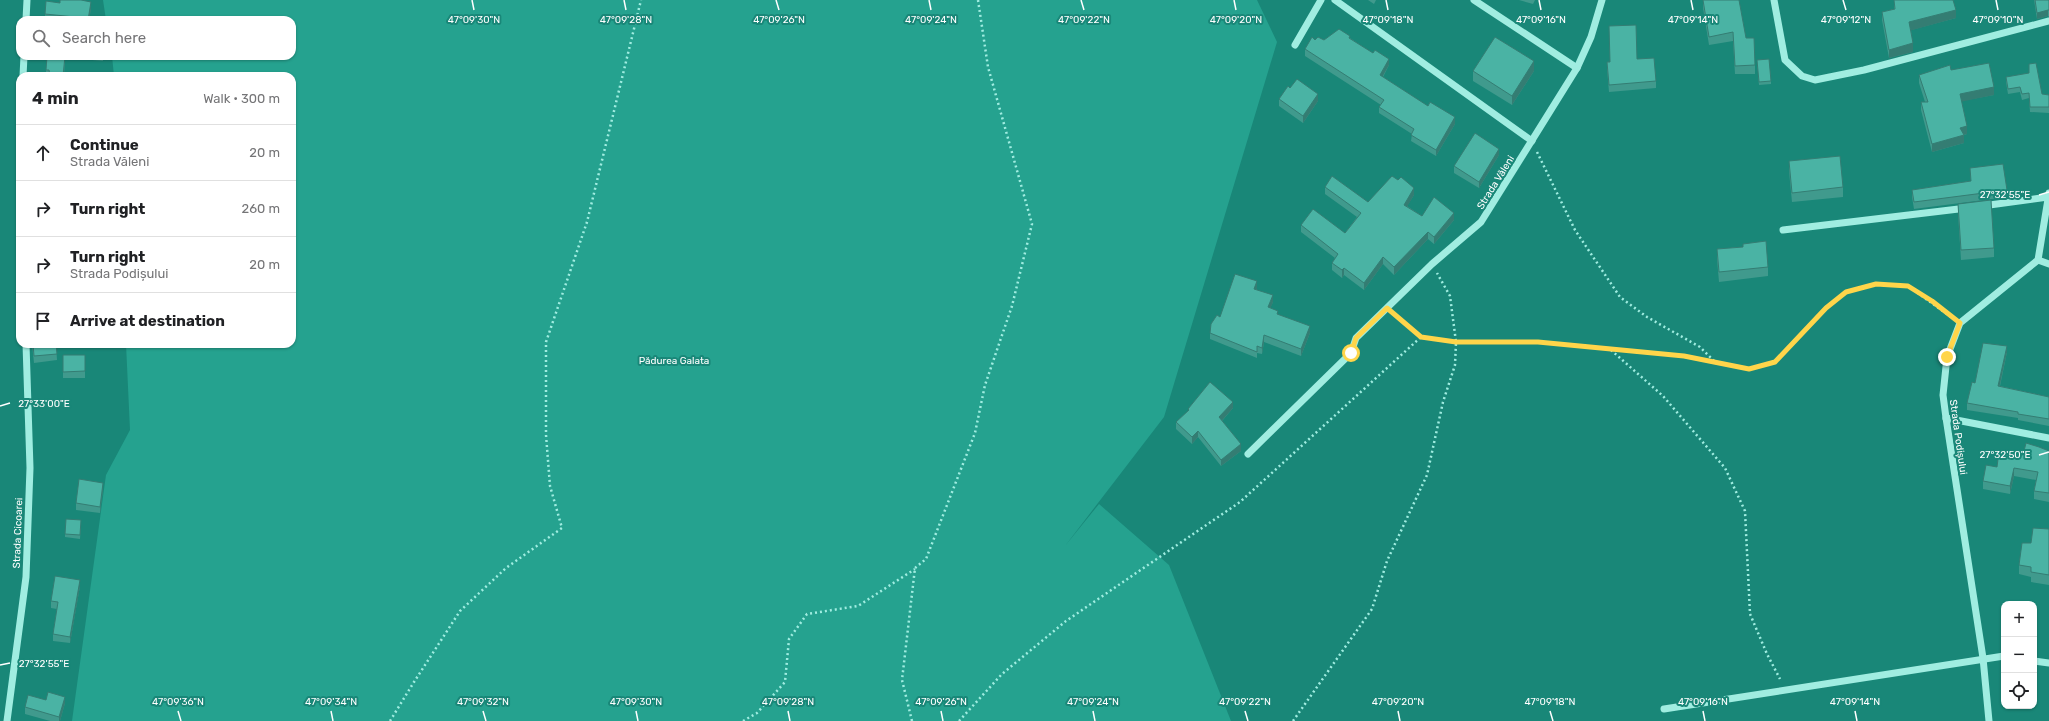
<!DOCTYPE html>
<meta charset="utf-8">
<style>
:root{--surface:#fff;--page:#f2f2f2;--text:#202124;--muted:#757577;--line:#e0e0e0}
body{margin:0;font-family:Rubik,sans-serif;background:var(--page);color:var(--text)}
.controls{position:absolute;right:12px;bottom:12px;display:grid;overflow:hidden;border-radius:8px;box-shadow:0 1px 3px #0004}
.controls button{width:36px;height:36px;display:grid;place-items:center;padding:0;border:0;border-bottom:1px solid var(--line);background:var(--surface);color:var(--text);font:20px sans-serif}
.stop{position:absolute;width:12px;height:12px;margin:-9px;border:3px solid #ffd54a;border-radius:50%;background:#fff}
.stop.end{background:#ffd54a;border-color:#fff;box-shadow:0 1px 4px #0008}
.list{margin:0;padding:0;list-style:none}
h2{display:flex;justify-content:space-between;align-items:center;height:52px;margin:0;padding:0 16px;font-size:17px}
h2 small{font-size:13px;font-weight:400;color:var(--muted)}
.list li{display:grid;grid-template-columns:26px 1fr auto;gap:12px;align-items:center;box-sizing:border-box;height:56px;padding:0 16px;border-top:1px solid var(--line)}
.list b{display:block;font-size:15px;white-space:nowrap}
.list p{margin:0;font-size:13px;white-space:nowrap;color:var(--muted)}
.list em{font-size:13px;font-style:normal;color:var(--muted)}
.icon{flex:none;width:22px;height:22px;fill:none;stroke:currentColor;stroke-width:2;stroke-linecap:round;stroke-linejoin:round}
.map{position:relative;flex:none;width:2049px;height:721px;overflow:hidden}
.search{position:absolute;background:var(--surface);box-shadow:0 1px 3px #0004;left:16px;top:16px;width:280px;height:44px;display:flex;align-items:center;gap:10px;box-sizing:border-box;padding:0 14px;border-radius:12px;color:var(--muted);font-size:15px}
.panel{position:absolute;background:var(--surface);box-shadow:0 1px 3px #0004;left:16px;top:72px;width:280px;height:276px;border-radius:12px}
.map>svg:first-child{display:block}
</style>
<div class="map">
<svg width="2049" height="721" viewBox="0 0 2049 721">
<rect width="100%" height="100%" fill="#198778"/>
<polygon fill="#25a28f" points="103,0 1257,0 1277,42 1164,417 1065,546 1099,504 1169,565 1231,721 72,721 106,475 130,430 126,344 292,344 292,76 114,76 112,56 292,56 292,20 106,20"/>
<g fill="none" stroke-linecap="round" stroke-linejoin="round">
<g stroke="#a0ede1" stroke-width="2.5" stroke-dasharray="2 3" stroke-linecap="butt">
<polyline points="1537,152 1575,230 1620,297 1647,317 1700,347 1716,363"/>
<polyline points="1396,315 1421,337 1456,342 1538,342 1684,356 1749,369 1775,362 1826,307 1846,292 1876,284 1908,286 1951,317"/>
<polyline points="1611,350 1663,396 1725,468 1745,511 1750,614 1767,654 1780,679"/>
<polyline points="390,721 414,682 460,611 506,568 562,528 550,486 546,435 546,342 587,222 641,0"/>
<polyline points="743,721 757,713 785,682 789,639 807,614 858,606 915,569"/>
<polyline points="912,721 902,680 915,568 926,559 975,433 985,385 1012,306 1032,224 988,67 978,0"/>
<polyline points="959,721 1002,674 1066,621 1240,502 1421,337"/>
<polyline points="1293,721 1372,609 1387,561 1427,475 1443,402 1455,365 1456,342 1450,296 1437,273"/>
</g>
<g stroke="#a0ede1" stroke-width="7">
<polyline points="1335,0 1532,141"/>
<polyline points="1474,0 1577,68"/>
<polyline points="1774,0 1785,60 1802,76 1815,80 1864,70 2049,21"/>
<polyline points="26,20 27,0"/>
<polyline points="1295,45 1321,0"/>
<polyline points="23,76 24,56"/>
<polyline points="1982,206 2048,197"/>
<polyline points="1783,230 1967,208"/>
<polyline points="2038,260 2049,264"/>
<polyline points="1946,418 2049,438"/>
<polyline points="1248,454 1351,353 1356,338 1432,264 1481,222 1577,68 1591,37 1602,0"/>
<polyline points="2034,661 2049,663"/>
<polyline points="1664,709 2004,656"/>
<polyline points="7,721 26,577 30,468 26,344"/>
<polyline points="1989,721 1983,658 1946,418 1943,395 1947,357 1960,323 2038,260 2049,193"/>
</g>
</g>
<g fill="#409a8d">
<polygon points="1368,0 1376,0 1374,4"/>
<polygon points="1519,0 1535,0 1533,4"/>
<polygon points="1703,0 1746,38 1755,65 1755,74 1735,74 1733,41 1709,45 1703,8"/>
<polygon points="1894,0 1953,0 1956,18 1911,30 1913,52 1889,58 1882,20 1882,12 1894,9"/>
<polygon points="2034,0 2049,0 2049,17 2048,16 2037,19"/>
<polygon points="91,8 89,20 45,20 45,14"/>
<polygon points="1350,38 1389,65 1383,77 1455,124 1436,156 1411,141 1412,134 1379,113 1379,107 1381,105 1305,56 1305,49 1315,40"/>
<polygon points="65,56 64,76 49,76 49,75 46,75 46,70"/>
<polygon points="71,56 103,56 103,61 71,58"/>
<polygon points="1637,59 1656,81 1656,88 1609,92 1607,68 1607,62"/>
<polygon points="1757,60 1771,81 1771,84 1759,85"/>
<polygon points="1951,70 1994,95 1961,101 1967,134 1964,135 1964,143 1932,152 1921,110 1921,102 1925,102 1919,83 1919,75"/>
<polygon points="1473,71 1534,71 1512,105 1473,81"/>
<polygon points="2006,77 2042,94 2049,95 2049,113 2030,112 2029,98 2022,100 2020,92 2008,94 2006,82"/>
<polygon points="1290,88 1318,101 1303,123 1279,106 1279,99"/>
<polygon points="1499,155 1479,188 1454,173 1454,166"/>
<polygon points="1789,161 1843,187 1843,197 1792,202 1789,171"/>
<polygon points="1970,168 2007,190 2007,197 1914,209 1912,197 1912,190 1971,181"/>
<polygon points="1325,187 1368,202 1414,195 1407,206 1422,216 1454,220 1434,244 1428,239 1394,275 1383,264 1364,290 1344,275 1342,278 1332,270 1332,263 1335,258 1301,232 1301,225 1345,233 1357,217 1325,194"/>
<polygon points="1958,204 1994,248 1994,257 1961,260 1958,213"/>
<polygon points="1743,244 1768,267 1768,276 1719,282 1717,259 1717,249 1743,247"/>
<polygon points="1257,288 1256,289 1273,302 1270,308 1278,314 1310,333 1301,356 1264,342 1262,354 1257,353 1257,358 1210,339 1210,333 1220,317"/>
<polygon points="32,344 56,344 57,360 34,363"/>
<polygon points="2007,352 2000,386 2049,397 2049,426 2018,420 2018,418 1967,410 1967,403 1975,383"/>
<rect x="63" y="355" width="22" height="23"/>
<polygon points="1233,408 1222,421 1241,451 1221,466 1198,437 1192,444 1176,429 1176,422 1188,411 1188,409"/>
<polygon points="2049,451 2049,502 2034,499 2034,491 2036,480 2014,476 2010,494 1983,489 1983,481 1997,467 2023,455"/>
<polygon points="103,489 100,513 76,510 76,503"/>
<polygon points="81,520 80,539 65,537 65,534"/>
<polygon points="2049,529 2049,585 2031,582 2031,577 2019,574 2019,565 2031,543"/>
<polygon points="80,586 70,643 53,641 53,634 57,609 51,608 51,601"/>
<polygon points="46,700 65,703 60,721 50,721 25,714 25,707"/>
</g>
<g fill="#347d73">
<polygon points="91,2 91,8 89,20 88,20"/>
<polygon points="1956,10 1956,18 1909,31 1909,22"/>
<polygon points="2048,10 2048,16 2037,19 2037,13"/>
<polygon points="1913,43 1913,52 1889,58 1889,50"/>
<polygon points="1389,59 1389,65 1380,81 1380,75"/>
<polygon points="1534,61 1534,71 1512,105 1512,96"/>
<polygon points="1994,87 1994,95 1960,102 1960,94"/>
<polygon points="1318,94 1318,101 1303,123 1303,116"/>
<polygon points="1455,117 1455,124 1436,156 1436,150"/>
<polygon points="1967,126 1967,134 1960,136 1960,128"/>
<polygon points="1964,135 1964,143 1932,152 1932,144"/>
<polygon points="1499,149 1499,155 1479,188 1479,182"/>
<polygon points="1414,188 1414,195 1404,212 1404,205"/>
<polygon points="1454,213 1454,220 1434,244 1434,237"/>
<polygon points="1428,232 1428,239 1394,275 1394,267"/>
<polygon points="1383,257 1383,264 1364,290 1364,283"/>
<polygon points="1344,268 1344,275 1342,278 1342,270"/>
<polygon points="1257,281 1257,288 1254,295 1254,289"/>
<polygon points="1273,295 1273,302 1268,314 1268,307"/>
<polygon points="1310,326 1310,333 1301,356 1301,349"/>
<polygon points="1264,335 1264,342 1262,354 1262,348"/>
<polygon points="2007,346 2007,352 1998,393 1998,386"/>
<polygon points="1233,402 1233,408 1219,424 1219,417"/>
<polygon points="1198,431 1198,437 1192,444 1192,437"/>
<polygon points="1241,444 1241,451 1221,466 1221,460"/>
<polygon points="2014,468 2014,476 2010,494 2010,486"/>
<polygon points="103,483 103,489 100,513 100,507"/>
<polygon points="80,580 80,586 70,643 70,637"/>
<polygon points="65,697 65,703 60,721 59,721 59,717"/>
</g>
<g fill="#4ab3a4" stroke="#347d73">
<polygon points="60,0 81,0 91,2 88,20 74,20 75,17 45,14 46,1 60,3"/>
<polygon points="1703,0 1739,0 1746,38 1754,38 1755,65 1735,66 1733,32 1709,37"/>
<polygon points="1894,0 1953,0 1956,10 1909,22 1913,43 1889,50 1882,12 1895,9"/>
<polygon points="2035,0 2049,0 2049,10 2048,10 2037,13"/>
<polygon points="1636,25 1637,59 1654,58 1656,81 1609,85 1607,62 1610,62 1609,26"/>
<polygon points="1339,29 1350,36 1349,38 1373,53 1375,50 1389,59 1380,75 1428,106 1430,102 1455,117 1436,150 1411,135 1414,129 1379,107 1384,100 1305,49 1312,37 1315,40 1318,37 1324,40"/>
<polygon points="1495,37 1534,61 1512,96 1473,71"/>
<polygon points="47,56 65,56 63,76 50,76 49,70 46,70"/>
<polygon points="1769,59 1771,81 1759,82 1757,60"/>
<polygon points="1989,63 1994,87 1960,94 1967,126 1960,128 1964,135 1932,144 1921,102 1928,102 1919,75 1950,65 1951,70"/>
<polygon points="2036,63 2042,94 2049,95 2049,107 2030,107 2029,93 2022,94 2020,87 2008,89 2006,77 2029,73 2029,64"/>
<polygon points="1297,79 1318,94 1303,116 1279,99 1288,86 1290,88"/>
<polygon points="1475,133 1499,149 1479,182 1454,166"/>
<polygon points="1840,156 1843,187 1792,193 1789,161"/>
<polygon points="2003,164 2007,190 1914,202 1912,190 1971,181 1970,168"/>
<polygon points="1332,176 1368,202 1392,176 1398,180 1401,177 1414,188 1404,205 1422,216 1434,197 1454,213 1434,237 1428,232 1394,267 1383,257 1364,283 1344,268 1342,270 1332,263 1338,254 1301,225 1313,209 1345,233 1361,213 1325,187"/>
<polygon points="1991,200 1994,248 1961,250 1958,204"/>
<polygon points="1766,241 1768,267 1719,272 1717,249 1743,247 1743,244"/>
<polygon points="1235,274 1257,281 1254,289 1273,295 1268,307 1278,311 1277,314 1310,326 1301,349 1264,335 1262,348 1257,346 1257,352 1210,333 1211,324 1217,315 1220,317"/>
<polygon points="1983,343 2007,346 1998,386 2049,397 2049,419 2018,414 2018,412 1967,403 1972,382 1975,383"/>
<polygon points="33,344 56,344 57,354 34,356"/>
<polygon points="63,355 85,355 85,371 63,372"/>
<polygon points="1210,382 1233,402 1219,417 1241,444 1221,460 1198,431 1192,437 1176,422 1189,410 1188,409"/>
<polygon points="2026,443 2039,447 2049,451 2049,493 2034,491 2038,472 2014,468 2010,486 1983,481 1986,465 1997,467 1999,451 2023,455"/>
<polygon points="79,479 103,483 100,507 76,503"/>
<polygon points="66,519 81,520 80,535 65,534"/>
<polygon points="2033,528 2049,529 2049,575 2031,572 2031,567 2019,565 2022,543 2031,543"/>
<polygon points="55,576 80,580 70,637 53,634 58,602 51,601"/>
<polygon points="48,692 65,697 59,717 25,707 28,695 46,700"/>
</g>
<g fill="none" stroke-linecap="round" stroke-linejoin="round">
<polyline stroke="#ffd54a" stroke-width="5" points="1351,353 1356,338 1387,308 1421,337 1456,342 1538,342 1684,356 1749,369 1775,362 1826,308 1846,292 1876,284 1908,286 1932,301 1960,323 1947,357"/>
</g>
<path fill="none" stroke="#fff" stroke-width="1.5" d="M472,0L474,10M624,0L626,10M776,0L779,10M929,0L931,10M1081,0L1084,10M1234,0L1236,10M1386,0L1388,10M1539,0L1541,10M1691,0L1693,10M1843,0L1846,10M1996,0L1998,10M2039,195L2049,192M0,406L10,403M2039,455L2049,452M0,665L10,663M178,711L181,721M331,711L333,721M483,711L486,721M636,711L638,721M788,711L790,721M941,711L943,721M1093,711L1095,721M1245,711L1248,721M1398,711L1400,721M1550,711L1553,721M1703,711L1705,721M1855,711L1857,721"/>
<g text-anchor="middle" stroke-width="4" stroke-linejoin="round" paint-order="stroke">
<g font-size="10" fill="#fff" stroke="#198778">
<text transform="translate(1495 182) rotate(-58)" y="4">Strada Văleni</text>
<text transform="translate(1959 437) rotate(82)" y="4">Strada Podișului</text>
<text transform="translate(17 533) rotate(-88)" y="4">Strada Cicoarei</text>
</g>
<g font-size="10" fill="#fff" stroke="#198778">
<text x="674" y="364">Pădurea Galata</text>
</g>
</g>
<g font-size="10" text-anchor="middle" fill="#fff" stroke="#198778" stroke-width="4" stroke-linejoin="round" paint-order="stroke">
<text x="474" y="23">47°09'30"N</text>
<text x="626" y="23">47°09'28"N</text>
<text x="779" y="23">47°09'26"N</text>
<text x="931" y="23">47°09'24"N</text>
<text x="1084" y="23">47°09'22"N</text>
<text x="1236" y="23">47°09'20"N</text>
<text x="1388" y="23">47°09'18"N</text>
<text x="1541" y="23">47°09'16"N</text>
<text x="1693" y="23">47°09'14"N</text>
<text x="1846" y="23">47°09'12"N</text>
<text x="1998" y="23">47°09'10"N</text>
<text x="2005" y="198">27°32'55"E</text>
<text x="44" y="407">27°33'00"E</text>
<text x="2005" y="458">27°32'50"E</text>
<text x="44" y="667">27°32'55"E</text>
<text x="178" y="705">47°09'36"N</text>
<text x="331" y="705">47°09'34"N</text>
<text x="483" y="705">47°09'32"N</text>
<text x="636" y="705">47°09'30"N</text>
<text x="788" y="705">47°09'28"N</text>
<text x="941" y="705">47°09'26"N</text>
<text x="1093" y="705">47°09'24"N</text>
<text x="1245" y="705">47°09'22"N</text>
<text x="1398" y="705">47°09'20"N</text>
<text x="1550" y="705">47°09'18"N</text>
<text x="1703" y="705">47°09'16"N</text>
<text x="1855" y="705">47°09'14"N</text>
</g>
</svg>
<div class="controls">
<button>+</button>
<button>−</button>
<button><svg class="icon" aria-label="locate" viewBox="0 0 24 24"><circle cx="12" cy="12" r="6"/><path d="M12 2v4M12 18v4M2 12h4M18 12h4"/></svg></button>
</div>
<div class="stop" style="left:1351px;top:353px"></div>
<div class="stop end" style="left:1947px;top:357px"></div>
<div class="search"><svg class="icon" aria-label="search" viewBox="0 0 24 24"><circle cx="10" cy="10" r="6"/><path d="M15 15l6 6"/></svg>Search here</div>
<section class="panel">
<h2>4 min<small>Walk · 300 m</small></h2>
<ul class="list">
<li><svg class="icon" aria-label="ahead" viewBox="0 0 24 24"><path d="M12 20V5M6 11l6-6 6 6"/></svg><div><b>Continue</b><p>Strada Văleni</p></div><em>20 m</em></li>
<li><svg class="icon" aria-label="right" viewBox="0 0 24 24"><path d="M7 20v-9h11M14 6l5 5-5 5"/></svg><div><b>Turn right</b></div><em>260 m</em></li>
<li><svg class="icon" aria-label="right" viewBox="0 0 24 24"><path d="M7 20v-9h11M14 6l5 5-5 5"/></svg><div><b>Turn right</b><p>Strada Podișului</p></div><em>20 m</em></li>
<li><svg class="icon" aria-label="arrive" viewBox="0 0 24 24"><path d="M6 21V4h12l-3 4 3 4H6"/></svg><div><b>Arrive at destination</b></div></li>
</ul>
</section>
</div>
